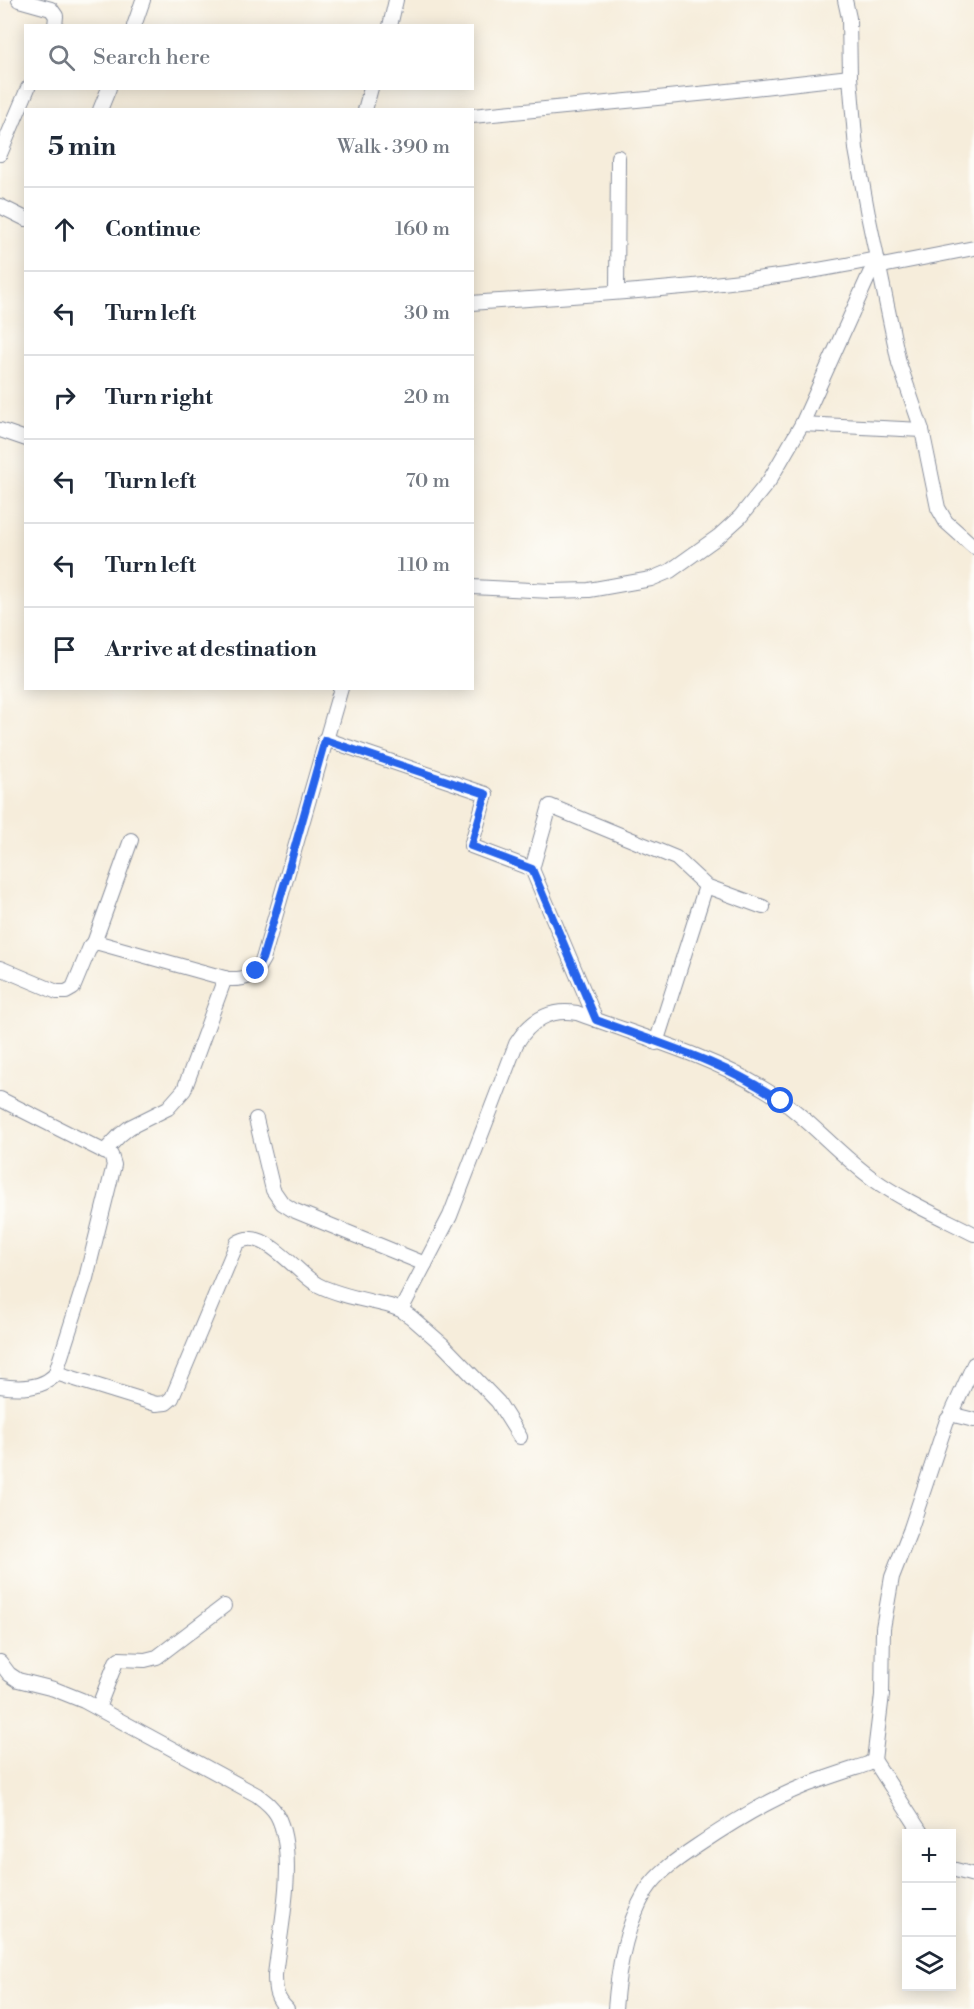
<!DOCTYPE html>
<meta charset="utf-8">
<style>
:root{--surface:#fff;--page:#f6f6f7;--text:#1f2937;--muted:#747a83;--line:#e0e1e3}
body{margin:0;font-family:"Libre Bodoni",serif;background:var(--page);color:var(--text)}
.controls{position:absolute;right:18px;bottom:18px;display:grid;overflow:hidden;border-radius:0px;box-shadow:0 3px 15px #0003}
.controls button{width:54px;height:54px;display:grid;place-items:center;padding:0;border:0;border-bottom:2px solid var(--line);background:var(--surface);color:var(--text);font:30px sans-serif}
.stop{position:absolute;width:18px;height:18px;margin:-14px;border:4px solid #2563eb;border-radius:50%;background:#fff}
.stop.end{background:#2563eb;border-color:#fff;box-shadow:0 2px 6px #0008}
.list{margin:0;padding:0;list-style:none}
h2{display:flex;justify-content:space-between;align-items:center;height:78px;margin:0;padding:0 24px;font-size:26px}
h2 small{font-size:20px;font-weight:400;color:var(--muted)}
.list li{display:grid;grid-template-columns:39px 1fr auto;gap:18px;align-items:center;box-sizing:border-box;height:84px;padding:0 24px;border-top:2px solid var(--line)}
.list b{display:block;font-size:22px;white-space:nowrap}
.list em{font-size:20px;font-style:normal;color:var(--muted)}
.icon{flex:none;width:33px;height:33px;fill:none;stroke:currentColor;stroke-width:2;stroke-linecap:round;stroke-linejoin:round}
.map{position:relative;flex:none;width:974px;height:2009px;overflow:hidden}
.search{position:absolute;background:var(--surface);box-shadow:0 3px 15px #0003;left:24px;top:24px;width:450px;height:66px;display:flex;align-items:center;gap:15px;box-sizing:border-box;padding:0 21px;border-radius:0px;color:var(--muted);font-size:22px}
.panel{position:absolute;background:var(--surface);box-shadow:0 3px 15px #0003;left:24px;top:108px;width:450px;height:582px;border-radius:0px}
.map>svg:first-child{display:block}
</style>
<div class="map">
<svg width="974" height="2009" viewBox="0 0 974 2009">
<rect width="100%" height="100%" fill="#fdfcf7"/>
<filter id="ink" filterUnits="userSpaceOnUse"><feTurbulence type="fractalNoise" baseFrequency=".0167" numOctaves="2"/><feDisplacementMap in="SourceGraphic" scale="12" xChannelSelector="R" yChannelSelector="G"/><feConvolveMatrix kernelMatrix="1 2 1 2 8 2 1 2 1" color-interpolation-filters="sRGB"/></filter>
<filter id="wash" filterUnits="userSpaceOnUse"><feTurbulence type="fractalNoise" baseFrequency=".008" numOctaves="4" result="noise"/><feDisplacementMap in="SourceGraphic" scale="24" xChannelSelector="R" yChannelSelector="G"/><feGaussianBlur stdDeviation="1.35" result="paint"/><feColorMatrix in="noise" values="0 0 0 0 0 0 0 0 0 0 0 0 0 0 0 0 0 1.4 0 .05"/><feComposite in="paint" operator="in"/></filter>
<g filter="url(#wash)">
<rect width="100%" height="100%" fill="#f6eddb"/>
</g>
<g filter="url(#ink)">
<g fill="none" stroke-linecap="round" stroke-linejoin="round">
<g stroke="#888e9c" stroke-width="16">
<g id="minor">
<polyline points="19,0 51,9 56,16 55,26"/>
<polyline points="845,0 849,18 850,77 856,149 868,215 899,363 922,430 938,508 946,522 974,547"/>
<polyline points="134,26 143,0"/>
<polyline points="390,26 396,0"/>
<polyline points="100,110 109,88"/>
<polyline points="365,110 371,88"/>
<polyline points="472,116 719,92 850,77"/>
<polyline points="0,154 28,88"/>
<polyline points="0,206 26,219"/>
<polyline points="617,292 618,157"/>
<path d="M472,303C608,293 744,287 876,259"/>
<polyline points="802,424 922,430"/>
<polyline points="0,430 26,439"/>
<polyline points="472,587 551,591 589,590 651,579 670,571 719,536 740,517 769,481 802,424 870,273 879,267 887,265 974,248"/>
<polyline points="325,739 486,794 471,846 532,869 596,1020"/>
<polyline points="532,869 550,806 676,858 706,886 763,907"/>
<polyline points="94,943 131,840"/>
<path d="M0,968L57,992H66L73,988L90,947L94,943H99L228,979C247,980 254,976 263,959L341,688"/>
<polyline points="656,1043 706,886"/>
<path d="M0,1099L111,1155L114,1165L86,1278L55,1375C41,1389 19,1389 0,1386"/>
<polyline points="256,1119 273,1190 282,1203 293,1210 425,1264"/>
<polyline points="104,1152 120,1135 130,1127 168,1108 184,1090 225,978"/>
<path d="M401,1310L450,1216L516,1044C530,1021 549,1008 577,1013C639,1036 708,1055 764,1089C805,1113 835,1152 873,1179C904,1201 941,1217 974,1234"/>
<path d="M56,1373L156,1404L166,1403L172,1398L237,1243C263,1224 297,1274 318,1285C340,1296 367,1300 390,1306L401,1310L411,1317L443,1345L498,1402L520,1437"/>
<polyline points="951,1415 974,1364"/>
<path d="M0,1662L9,1674L18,1680L54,1689L84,1701L257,1795C265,1801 272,1806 277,1815C298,1855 280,1930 275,1975C275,1990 276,1998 287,2009"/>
<polyline points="98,1708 116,1662 119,1659 145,1660 157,1657 224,1606"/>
<polyline points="874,1760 922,1834"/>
<polyline points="952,1869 974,1875"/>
<path d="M615,2009C618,1969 625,1927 646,1891C658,1872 679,1858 697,1846C731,1823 766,1801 804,1786C825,1778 847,1771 868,1764L874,1760L882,1695L883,1628L892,1577L910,1531L947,1420L951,1415H954L974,1420"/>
</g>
</g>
<use href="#minor" stroke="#fff" stroke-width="14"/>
</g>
</g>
<g fill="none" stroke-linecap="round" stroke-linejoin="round" filter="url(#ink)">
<path stroke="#2563eb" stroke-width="8" d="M256,971L262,959L285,882L325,740L486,794L471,846L532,869L596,1020C658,1043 726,1062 781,1101"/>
</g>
</svg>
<div class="controls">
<button>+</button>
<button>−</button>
<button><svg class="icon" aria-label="layers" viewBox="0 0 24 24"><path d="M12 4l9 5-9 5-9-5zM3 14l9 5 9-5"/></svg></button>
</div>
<div class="stop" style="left:781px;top:1101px"></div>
<div class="stop end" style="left:256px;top:971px"></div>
<div class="search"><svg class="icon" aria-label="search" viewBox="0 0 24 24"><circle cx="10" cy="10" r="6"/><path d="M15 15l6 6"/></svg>Search here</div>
<section class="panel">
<h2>5 min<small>Walk · 390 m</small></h2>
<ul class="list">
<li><svg class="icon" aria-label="ahead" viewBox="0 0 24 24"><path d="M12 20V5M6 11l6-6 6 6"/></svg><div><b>Continue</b></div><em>160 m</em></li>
<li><svg class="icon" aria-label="left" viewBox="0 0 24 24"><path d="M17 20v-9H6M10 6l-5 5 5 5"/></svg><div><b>Turn left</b></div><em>30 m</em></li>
<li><svg class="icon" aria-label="right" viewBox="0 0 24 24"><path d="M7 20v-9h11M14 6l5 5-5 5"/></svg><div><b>Turn right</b></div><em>20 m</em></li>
<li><svg class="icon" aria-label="left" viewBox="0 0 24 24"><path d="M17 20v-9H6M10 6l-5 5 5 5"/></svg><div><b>Turn left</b></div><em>70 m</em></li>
<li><svg class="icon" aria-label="left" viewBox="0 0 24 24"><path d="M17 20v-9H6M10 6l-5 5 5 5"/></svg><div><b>Turn left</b></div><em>110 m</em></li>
<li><svg class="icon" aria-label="arrive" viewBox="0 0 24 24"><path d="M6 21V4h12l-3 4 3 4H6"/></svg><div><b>Arrive at destination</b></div></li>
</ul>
</section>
</div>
